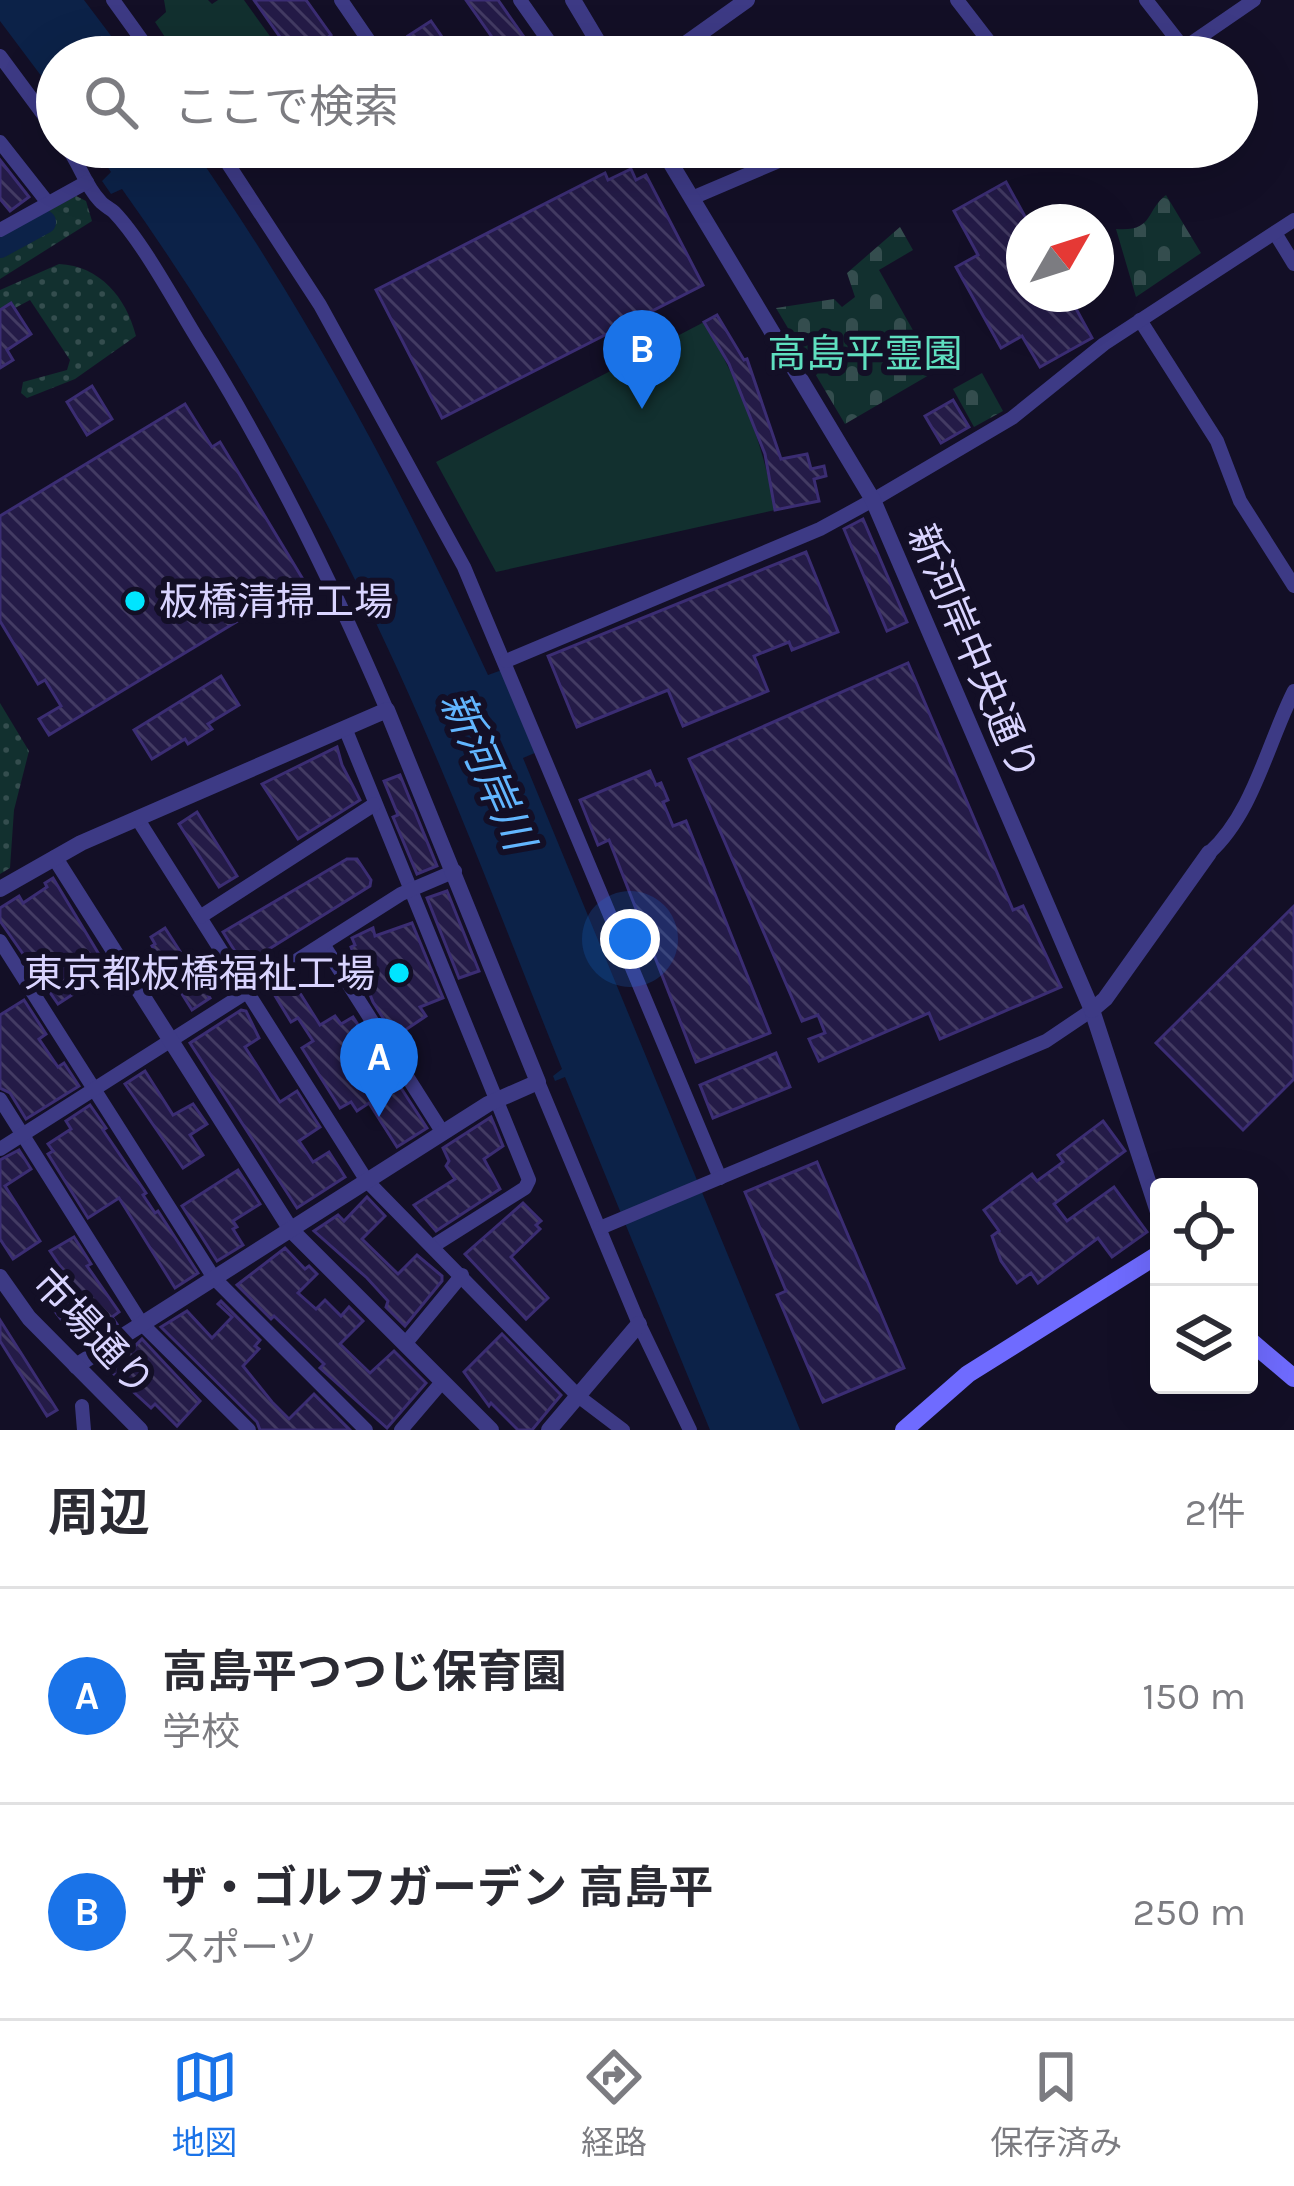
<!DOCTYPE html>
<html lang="ja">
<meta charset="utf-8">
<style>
:root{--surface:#fff;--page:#f7f7f7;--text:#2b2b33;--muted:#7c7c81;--line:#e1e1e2;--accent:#1a73e8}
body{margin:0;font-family:Karla,"Noto Sans JP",sans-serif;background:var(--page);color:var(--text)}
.controls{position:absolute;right:36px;bottom:36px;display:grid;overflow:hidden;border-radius:12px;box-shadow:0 12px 48px #0002}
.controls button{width:108px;height:108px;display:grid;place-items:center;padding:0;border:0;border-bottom:3px solid var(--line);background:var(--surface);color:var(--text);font:60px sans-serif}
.compass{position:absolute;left:1006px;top:204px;width:108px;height:108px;border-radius:50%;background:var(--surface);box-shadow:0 12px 48px #0002;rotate:51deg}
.you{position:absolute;left:630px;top:939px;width:42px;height:42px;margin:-30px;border:9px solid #fff;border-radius:50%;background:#1a73e8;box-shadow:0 0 0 18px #1a73e833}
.badge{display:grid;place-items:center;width:78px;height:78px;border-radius:50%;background:var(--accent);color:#fff;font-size:39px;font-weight:700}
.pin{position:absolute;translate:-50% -99px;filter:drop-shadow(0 3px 6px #0008)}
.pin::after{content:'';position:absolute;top:63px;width:42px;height:36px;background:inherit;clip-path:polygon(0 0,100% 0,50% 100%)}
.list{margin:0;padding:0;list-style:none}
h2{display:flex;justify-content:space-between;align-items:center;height:156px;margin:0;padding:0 48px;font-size:51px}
h2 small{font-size:39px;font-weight:400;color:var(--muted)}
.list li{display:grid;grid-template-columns:78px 1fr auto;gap:36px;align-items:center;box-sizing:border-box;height:216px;padding:0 48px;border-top:3px solid var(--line)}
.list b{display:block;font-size:45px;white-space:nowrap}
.list p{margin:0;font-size:39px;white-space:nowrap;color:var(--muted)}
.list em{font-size:39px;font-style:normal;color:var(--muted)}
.icon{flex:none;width:66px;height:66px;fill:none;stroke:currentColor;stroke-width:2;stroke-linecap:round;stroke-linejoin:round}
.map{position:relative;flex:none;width:1294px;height:1430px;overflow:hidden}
.search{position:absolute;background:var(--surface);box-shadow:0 12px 48px #0002;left:36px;right:36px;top:36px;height:132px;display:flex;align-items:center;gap:30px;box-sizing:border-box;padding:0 42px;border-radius:66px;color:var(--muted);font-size:45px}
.sheet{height:588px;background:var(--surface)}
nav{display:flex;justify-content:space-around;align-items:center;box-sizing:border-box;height:168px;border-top:3px solid var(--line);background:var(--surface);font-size:33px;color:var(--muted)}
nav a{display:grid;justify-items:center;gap:6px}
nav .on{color:var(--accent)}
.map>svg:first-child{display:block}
</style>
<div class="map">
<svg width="1294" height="1430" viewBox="0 0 1294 1430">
<defs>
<pattern id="cemetery-stones" width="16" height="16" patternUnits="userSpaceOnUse" patternTransform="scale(3)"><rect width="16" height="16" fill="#12302f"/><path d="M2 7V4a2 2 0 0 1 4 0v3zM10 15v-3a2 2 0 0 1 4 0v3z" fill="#344d4e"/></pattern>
<pattern id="park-dots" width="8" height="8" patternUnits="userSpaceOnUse" patternTransform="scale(3)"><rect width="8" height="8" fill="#12302f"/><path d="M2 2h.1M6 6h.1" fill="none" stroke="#344d4e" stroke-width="1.8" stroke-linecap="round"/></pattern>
<pattern id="building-back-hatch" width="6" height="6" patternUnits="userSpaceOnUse" patternTransform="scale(3)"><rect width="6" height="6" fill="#241b47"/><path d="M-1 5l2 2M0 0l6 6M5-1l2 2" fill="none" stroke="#433b63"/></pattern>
</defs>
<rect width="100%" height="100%" fill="#130f26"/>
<g fill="url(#cemetery-stones)">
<path d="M1166,195L1201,253L1136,297L1116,229C1154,232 1145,211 1166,195Z"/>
<polygon points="900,227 913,250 879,270 936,371 845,424 776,308 834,299 842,307 855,297 847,273"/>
<polygon points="982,373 1003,411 974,427 953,389"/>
</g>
<g fill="url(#park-dots)">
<polygon points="76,196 86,201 92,221 0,279 0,237"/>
<path d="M59,264C100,266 126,297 136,336L75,379L27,398L21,393L23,382L67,370L70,360L30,300L15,308L11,303L0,310V290Z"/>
<polygon points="0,703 29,751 14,810 10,868 0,874"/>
</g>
<g fill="#12302f">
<polygon points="164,0 208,0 212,4 218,0 244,0 285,57 178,57 155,22 166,12"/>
<path d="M704,322C739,381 763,442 775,510L496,572L436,462Z"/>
</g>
<g fill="#0c2248">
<polygon points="0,0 84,0 127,57 57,57 57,97 0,21"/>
<path d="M94,147H192C308,313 403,491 488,675L502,670L537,752L523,758L800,1430H710L565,1077L555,1081L553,1076L562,1069C515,953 471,836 421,722C340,535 240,355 122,189L111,194L102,181L111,172Z"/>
</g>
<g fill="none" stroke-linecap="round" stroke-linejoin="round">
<polyline stroke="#0c2248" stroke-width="24" points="0,246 44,222"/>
</g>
<g fill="url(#building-back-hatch)" stroke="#3b2d73" stroke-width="3">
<polygon points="254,0 306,0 331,35 326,39 331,46 322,53 325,57 294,57"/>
<polygon points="466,0 498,0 538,57 506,57"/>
<polygon points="431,21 456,57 423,57 408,36"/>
<polygon points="0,160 29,197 10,211 0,199"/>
<polygon points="631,169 636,180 646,175 703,285 442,418 376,290 605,173 608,180"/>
<polygon points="1006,182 1028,222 1024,222 1024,294 1068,294 1092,338 1040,367 1022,336 1001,348 956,267 978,255 954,211"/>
<polygon points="11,303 31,334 7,350 13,360 0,368 0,310"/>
<polygon points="717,315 744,360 747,359 781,459 807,454 811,469 824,466 826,476 814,479 819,501 775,510 765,454 729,364 704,322"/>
<polygon points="92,386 112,419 87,435 67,402"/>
<polygon points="953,400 969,427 941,443 925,416"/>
<polygon points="185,404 212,447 220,442 304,581 49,735 39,719 61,706 45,680 38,684 0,621 0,516"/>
<polygon points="863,519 907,622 887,631 844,529"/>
<polygon points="806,552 838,632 792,650 789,642 754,656 768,691 683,726 668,690 577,727 548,656"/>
<polygon points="908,663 1013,910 1023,906 1061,987 940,1039 929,1013 819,1061 809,1039 825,1033 818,1015 802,1021 689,759"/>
<polygon points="221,676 239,705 208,724 212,729 188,744 185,739 152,759 134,730"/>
<polygon points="337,747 342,765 360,800 298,839 262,784"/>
<polygon points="650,771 656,785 661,783 668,800 663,802 673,826 686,821 770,1033 696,1062 609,840 598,845 580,800"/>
<polygon points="400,775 437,866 417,874 393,817 398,815 384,781"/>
<polygon points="197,812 237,876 219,887 179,824"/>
<polygon points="347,859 357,859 371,880 370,886 269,949 271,952 246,969 223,932"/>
<polygon points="53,878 109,971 58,1004 0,921 0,908 19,896 23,903 47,887 45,883"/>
<polygon points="447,891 479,971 459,978 427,898"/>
<polygon points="1294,906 1294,1079 1243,1130 1156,1043"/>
<polygon points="412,923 443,998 420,1007 426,1016 395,1037 373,1002 351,947 355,945 352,938 373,928 375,936"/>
<polygon points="165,928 210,998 192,1010 152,946 155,944 151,937"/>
<polygon points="293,982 320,1025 335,1016 341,1024 353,1017 377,1054 365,1062 377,1080 390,1071 427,1128 397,1147 369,1103 357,1111 351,1102 340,1108 302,1048 313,1041 298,1018 291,1022 274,994"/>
<polygon points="24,1000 46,1034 39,1039 58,1067 64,1063 79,1086 26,1119 10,1093 0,1088 0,1015"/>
<polygon points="241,1010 246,1011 259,1038 245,1047 280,1102 297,1091 320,1127 299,1141 313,1162 329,1152 345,1177 297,1208 190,1043"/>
<polygon points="776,1053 790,1087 713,1118 700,1085"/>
<polygon points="145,1071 173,1115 193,1104 207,1124 190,1135 203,1155 183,1168 125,1084"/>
<polygon points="90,1105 106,1128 103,1130 146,1193 143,1195 155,1213 158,1211 198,1273 175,1288 119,1198 88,1218 48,1154 53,1151 48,1144 71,1129 66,1121"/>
<polygon points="491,1117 503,1146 484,1159 500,1189 436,1231 414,1205 455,1179 446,1166 449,1161 443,1148"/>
<polygon points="1103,1121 1125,1151 1054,1204 1067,1221 1114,1187 1147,1232 1112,1257 1098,1238 1038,1283 1031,1273 1017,1283 1001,1261 992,1236 999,1231 984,1210 1032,1174 1037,1181 1063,1162 1058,1155"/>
<polygon points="19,1150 31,1169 5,1186 40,1241 13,1259 0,1239 0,1160"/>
<polygon points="817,1162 904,1368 823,1402 777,1295 786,1291 745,1192"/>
<polygon points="238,1170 260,1204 233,1221 237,1227 233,1229 243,1245 217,1261 182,1206"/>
<polygon points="367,1197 385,1216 362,1239 398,1274 417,1255 442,1276 442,1281 405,1326 386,1307 388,1301 367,1278 314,1231 338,1215 344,1221"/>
<polygon points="523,1203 541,1221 536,1225 540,1229 511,1257 548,1298 526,1319 465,1254"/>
<polygon points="74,1237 91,1264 87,1266 119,1312 112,1317 117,1324 86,1344 73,1335 47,1301 73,1285 50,1251"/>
<polygon points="285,1248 305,1269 309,1266 317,1274 298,1293 316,1309 325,1300 341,1316 349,1307 363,1321 340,1344 370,1373 394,1351 426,1383 387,1428 320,1368 324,1364 274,1316 271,1319 237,1285"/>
<polygon points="221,1301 260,1340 255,1346 259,1349 243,1366 272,1402 289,1419 314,1394 350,1430 260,1430 257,1422 161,1327 187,1311 212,1338 232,1317 218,1304"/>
<polygon points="0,1320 57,1410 47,1416 0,1341"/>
<polygon points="502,1334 561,1395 532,1430 518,1430 491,1403 489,1406 464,1372"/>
<polygon points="142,1339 200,1401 177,1426 155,1404 151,1408 103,1364 112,1358 123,1358"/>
</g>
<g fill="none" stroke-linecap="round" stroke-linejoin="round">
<g stroke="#3d3a85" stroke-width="14">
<polyline points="113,0 154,57"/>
<polyline points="341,0 380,57"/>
<polyline points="520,0 560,57"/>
<polyline points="957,0 1001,57"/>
<polyline points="1146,0 1182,46"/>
<polyline points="0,56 57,133"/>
<polyline points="1171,57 1254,0"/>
<polyline points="0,142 48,203"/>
<path d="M67,147C80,164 85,186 100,201C104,206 110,208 114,212C143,242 177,306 200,343C273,460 332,582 387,710"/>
<polyline points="217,147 320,305 464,567 720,1178"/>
<polyline points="692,198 812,147"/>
<polyline points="0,230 87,182"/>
<polyline points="1275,233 1294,264"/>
<polyline points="1140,320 1217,441 1240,501 1294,586"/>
<polyline points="506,661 820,529 873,500 1012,418 1104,344 1294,220"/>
<polyline points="345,728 529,1180 525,1188 433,1246"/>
<polyline points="137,818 367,1181 578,1396 623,1430"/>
<path d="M1209,853C1253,814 1268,742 1294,691"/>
<polyline points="200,917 375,804"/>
<polyline points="0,941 214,1278 366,1430"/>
<polyline points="323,944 443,1133"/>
<polyline points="538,1082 639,1324 690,1430"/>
<polyline points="0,1099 142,1324 249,1430"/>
<polyline points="0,1149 401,894 455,871"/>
<polyline points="600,1228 1046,1041 1092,1010"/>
<polyline points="405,1344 462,1275"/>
<polyline points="82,1406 84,1430"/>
<polyline points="401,1430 442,1382"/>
</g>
<g stroke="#3d3a85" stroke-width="16">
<polyline points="573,0 607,57"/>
<polyline points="667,57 747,0"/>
<polyline points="661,147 873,500 1092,1010 1159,1215"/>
<polyline points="55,858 291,1230 491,1430"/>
<polyline points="0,889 81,843 387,710 538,1082 488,1104 76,1366"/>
<polyline points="1092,1010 1105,999 1209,853"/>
<polyline points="0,1277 29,1318 140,1430"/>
<polyline points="549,1430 639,1324"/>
</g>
<g stroke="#6f6bff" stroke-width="18">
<polyline points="1249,1340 1294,1378"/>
<polyline points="904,1430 968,1374 1159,1254"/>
</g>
</g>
<g fill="#00e5ff" stroke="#130f26" stroke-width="4.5">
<circle cx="135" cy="601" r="12"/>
<circle cx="399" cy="973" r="12"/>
</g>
<g text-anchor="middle" stroke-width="12" stroke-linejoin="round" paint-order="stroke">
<g font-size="39" fill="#5fe0c0" stroke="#130f26">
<text x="865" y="367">高島平霊園</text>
</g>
<g font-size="39" fill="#d9d4ff" stroke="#130f26" text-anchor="start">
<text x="159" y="615">板橋清掃工場</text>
<text x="375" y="987" text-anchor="end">東京都板橋福祉工場</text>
</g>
<g font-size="39" fill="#d9d4ff" stroke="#130f26">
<text transform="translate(974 652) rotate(67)" y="14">新河岸中央通り</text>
<text transform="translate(94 1332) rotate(47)" y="14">市場通り</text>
</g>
<g font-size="42" font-style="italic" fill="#62b6ff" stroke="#130f26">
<text transform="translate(488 770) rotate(66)" y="15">新河岸川</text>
</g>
</g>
</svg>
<div class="controls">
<button><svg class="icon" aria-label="locate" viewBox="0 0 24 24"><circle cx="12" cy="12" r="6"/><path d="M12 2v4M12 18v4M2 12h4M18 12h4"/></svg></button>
<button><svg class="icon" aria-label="layers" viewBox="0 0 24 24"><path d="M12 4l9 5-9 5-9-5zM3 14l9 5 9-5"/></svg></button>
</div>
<svg class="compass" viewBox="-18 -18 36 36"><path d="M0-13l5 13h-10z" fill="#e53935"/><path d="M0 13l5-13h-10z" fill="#7c7c81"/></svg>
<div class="you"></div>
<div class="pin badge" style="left:379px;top:1117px">A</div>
<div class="pin badge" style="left:642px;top:409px">B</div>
<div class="search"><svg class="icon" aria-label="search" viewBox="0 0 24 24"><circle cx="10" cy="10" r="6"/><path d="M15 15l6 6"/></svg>ここで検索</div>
</div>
<section class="sheet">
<h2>周辺<small>2件</small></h2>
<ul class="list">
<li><span class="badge">A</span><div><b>高島平つつじ保育園</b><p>学校</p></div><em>150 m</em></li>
<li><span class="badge">B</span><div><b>ザ・ゴルフガーデン 高島平</b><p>スポーツ</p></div><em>250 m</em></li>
</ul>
</section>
<nav>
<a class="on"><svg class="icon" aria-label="map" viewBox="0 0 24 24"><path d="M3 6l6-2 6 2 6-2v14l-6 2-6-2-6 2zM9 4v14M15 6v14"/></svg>地図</a>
<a><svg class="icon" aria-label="directions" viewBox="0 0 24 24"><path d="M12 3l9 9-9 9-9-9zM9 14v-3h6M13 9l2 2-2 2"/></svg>経路</a>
<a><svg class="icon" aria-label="saved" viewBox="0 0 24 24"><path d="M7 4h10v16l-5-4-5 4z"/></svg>保存済み</a>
</nav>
